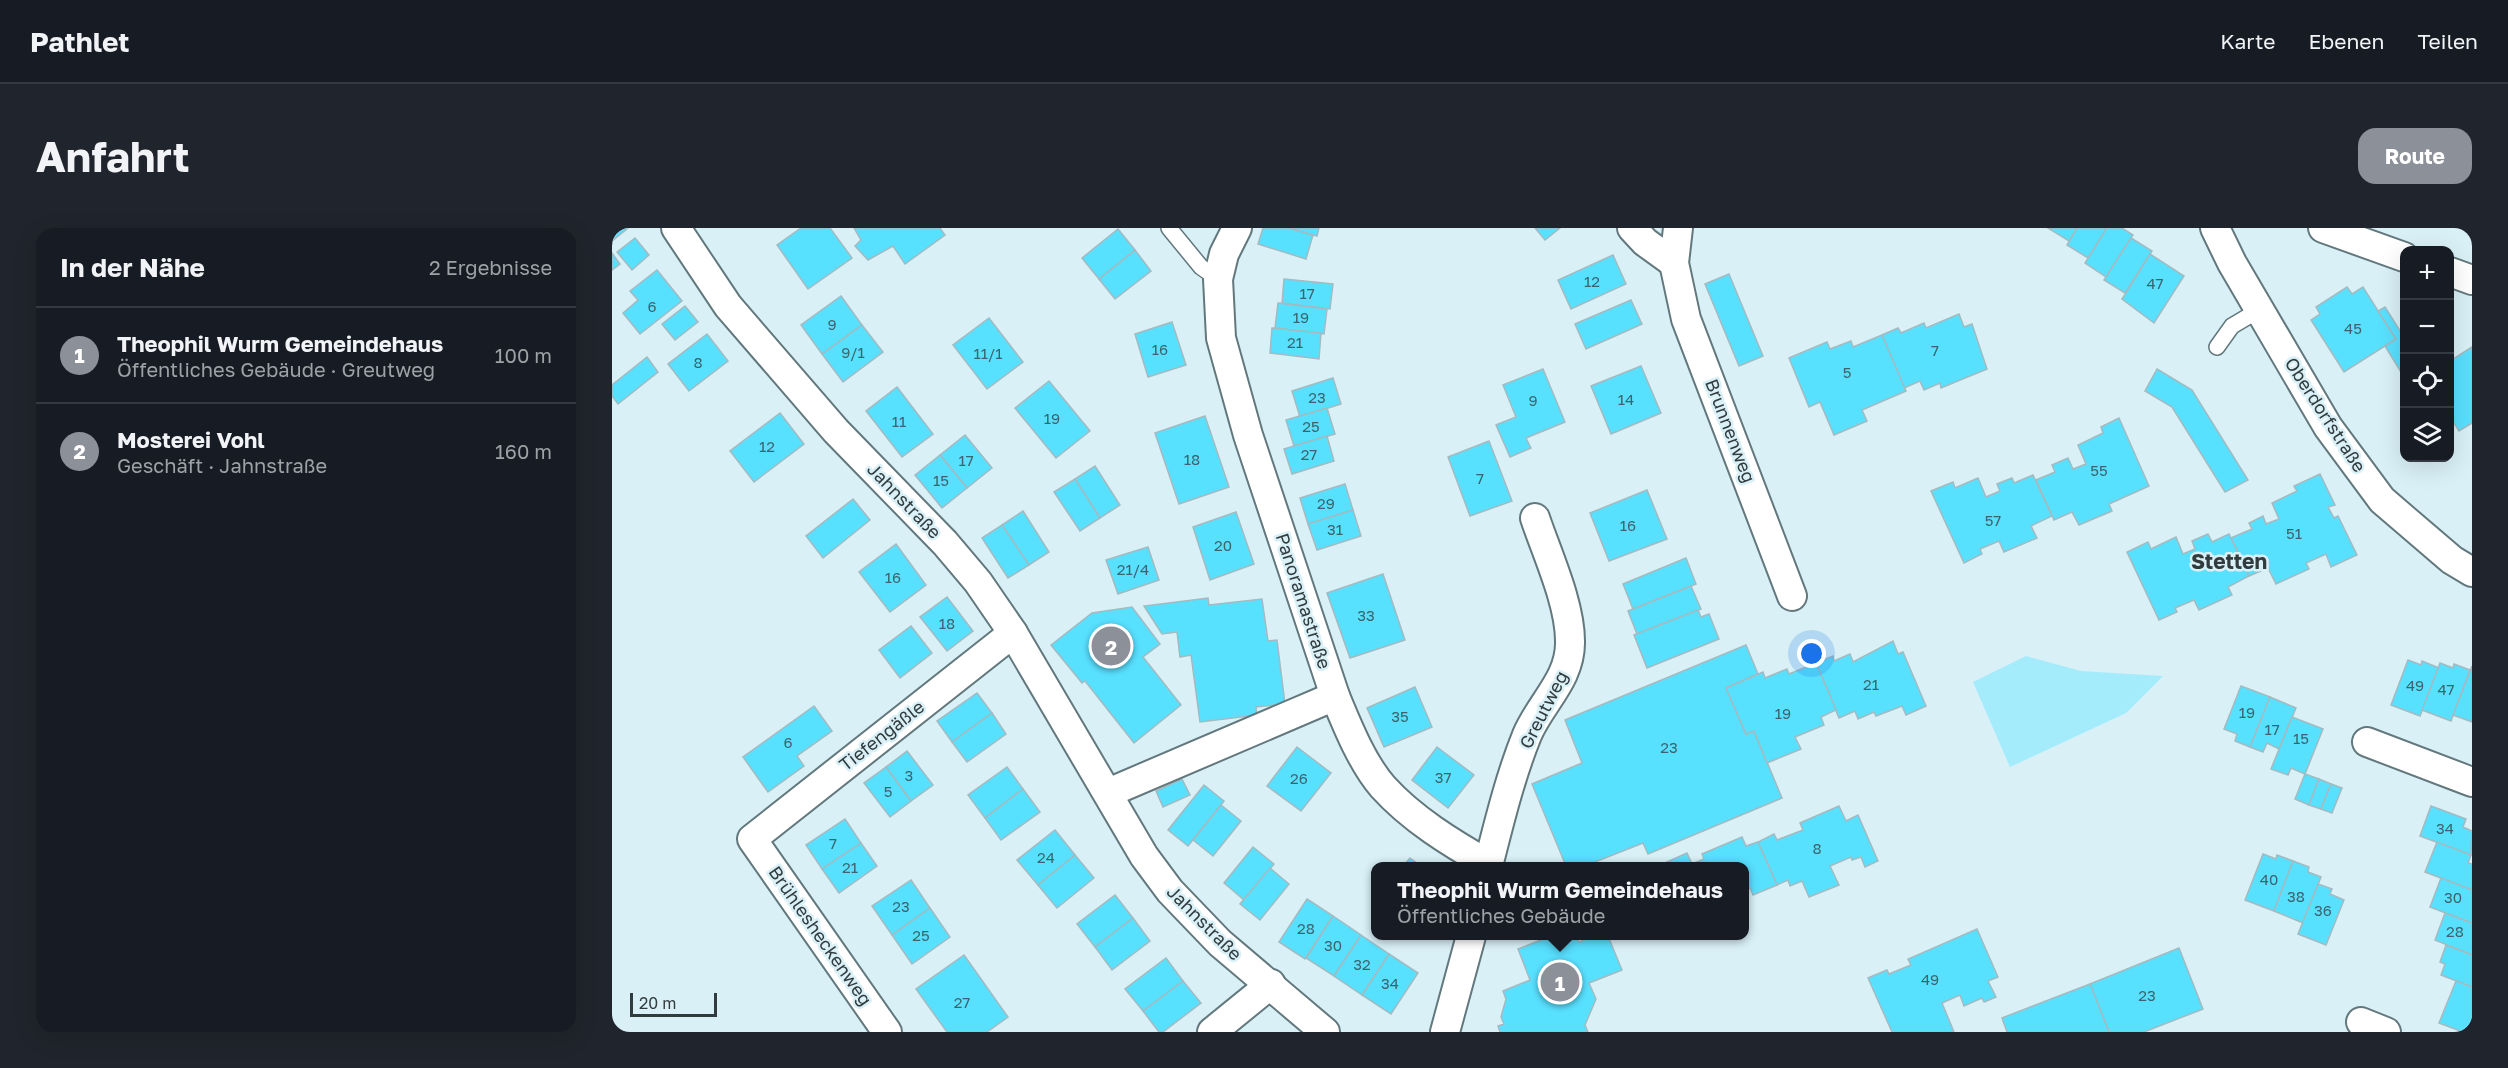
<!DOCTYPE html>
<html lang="de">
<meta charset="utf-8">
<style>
:root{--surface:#171b24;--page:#20242c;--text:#f1f3f6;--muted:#9ea1a6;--line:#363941;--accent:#8c9099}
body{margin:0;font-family:"Golos Text",sans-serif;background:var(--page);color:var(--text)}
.controls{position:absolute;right:18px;top:18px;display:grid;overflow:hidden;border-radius:12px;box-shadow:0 6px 24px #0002}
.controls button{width:54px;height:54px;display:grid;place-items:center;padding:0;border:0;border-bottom:2px solid var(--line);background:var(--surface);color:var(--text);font:30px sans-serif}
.scale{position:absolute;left:18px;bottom:15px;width:87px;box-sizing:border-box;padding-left:6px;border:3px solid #323b3e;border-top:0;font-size:16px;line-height:21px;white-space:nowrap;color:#323b3e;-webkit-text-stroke:4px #d9f0f7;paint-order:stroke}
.you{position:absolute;left:1200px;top:426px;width:21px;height:21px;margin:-15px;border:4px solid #fff;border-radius:50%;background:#1a73e8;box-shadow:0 0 0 9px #1a73e833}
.badge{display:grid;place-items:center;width:39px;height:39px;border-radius:50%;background:var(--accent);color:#fff;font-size:20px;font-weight:700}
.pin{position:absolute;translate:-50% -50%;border:3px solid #fff;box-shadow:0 2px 6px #0006}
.popup{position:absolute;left:759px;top:634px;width:378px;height:78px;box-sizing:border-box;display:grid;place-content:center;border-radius:12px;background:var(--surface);filter:drop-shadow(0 2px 4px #0005);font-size:20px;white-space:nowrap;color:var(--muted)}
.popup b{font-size:22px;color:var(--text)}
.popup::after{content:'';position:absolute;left:50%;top:100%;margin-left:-12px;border:12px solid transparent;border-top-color:var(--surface)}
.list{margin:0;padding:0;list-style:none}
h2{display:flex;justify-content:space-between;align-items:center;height:78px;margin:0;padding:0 24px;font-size:26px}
h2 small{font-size:20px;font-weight:400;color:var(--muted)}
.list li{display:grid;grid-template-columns:39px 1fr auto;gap:18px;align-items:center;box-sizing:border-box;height:96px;padding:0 24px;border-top:2px solid var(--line)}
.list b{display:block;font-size:22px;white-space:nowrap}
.list p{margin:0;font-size:20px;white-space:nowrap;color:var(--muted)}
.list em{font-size:20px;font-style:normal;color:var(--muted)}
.icon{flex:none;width:33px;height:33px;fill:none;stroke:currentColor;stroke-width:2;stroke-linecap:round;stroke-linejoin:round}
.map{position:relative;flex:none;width:1860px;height:804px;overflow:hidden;border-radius:18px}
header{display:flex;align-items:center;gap:36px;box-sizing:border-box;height:84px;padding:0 30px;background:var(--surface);border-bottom:2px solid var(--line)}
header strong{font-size:28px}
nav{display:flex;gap:33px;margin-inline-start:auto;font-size:21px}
.intro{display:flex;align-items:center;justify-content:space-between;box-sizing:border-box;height:144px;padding:0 36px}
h1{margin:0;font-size:42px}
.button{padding:15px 27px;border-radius:18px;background:var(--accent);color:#fff;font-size:21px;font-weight:700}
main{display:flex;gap:36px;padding:0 36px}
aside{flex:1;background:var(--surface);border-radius:18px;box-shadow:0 6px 24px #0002}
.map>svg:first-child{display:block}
</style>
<header>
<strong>Pathlet</strong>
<nav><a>Karte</a><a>Ebenen</a><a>Teilen</a></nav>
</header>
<div class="intro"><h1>Anfahrt</h1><a class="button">Route</a></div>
<main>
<aside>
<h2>In der Nähe<small>2 Ergebnisse</small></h2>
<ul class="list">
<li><span class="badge">1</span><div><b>Theophil Wurm Gemeindehaus</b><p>Öffentliches Gebäude · Greutweg</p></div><em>100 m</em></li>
<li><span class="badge">2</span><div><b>Mosterei Vohl</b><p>Geschäft · Jahnstraße</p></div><em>160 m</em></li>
</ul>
</aside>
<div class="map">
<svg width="1860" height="804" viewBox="0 0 1860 804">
<rect width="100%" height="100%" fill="#d9f0f7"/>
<polygon fill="#a4ebfc" points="1414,428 1469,443 1551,448 1514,485 1398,539 1361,454"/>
<g fill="#58e0ff" stroke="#a3bac0" stroke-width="1.5">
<polygon points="0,0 14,0 15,1 0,13"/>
<polygon points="189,0 218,0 240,30 196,61 165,17"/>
<polygon points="242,0 328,0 333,7 293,36 281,18 256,32 243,18 249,12"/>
<polygon points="651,0 677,0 701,7 694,31 646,16"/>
<polygon points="677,0 707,0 705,8"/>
<polygon points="923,0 948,0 933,12"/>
<polygon points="1436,0 1465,0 1457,13"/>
<polygon points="1465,0 1495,0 1476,30 1455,17"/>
<polygon points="1495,0 1510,0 1521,7 1494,49 1473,35"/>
<polygon points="506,1 523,22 487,51 470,30"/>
<polygon points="23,10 37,27 20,42 5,24"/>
<polygon points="1519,10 1540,23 1513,65 1492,52"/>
<polygon points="523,22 539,43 503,71 487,51"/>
<polygon points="0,25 8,36 0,42"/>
<polygon points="1538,26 1572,48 1542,95 1510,71"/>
<polygon points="1001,27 1014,56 959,81 946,52"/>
<polygon points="45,42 70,73 28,106 11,85 26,72 18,63"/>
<polygon points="1117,46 1151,128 1127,138 1093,56"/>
<polygon points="672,51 721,56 718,81 670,75"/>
<polygon points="1735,59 1740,66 1751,59 1784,111 1732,144 1699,92 1708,86 1704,79"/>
<polygon points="229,68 250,97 210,126 189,97"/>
<polygon points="1019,72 1030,96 974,121 963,96"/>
<polygon points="666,75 715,81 712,106 663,100"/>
<polygon points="73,78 86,94 63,112 50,96"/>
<polygon points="1773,79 1792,109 1792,149 1773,118 1784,111 1766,83"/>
<polygon points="1347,86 1352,99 1360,96 1375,141 1329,160 1328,155 1312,162 1308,153 1292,160 1270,107 1286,100 1289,105 1312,95 1314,100"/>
<polygon points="377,90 411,134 375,161 341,117"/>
<polygon points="560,94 574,137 536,149 523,106"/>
<polygon points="250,97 271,124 231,154 210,126"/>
<polygon points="660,100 709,105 707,131 658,125"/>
<polygon points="95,106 116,133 77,163 56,136"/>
<polygon points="1270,107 1294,163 1250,182 1255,193 1222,207 1208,174 1197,179 1177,130 1215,114 1218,121 1239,113 1241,119"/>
<polygon points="1860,119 1860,195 1847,203 1838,189 1838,133"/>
<polygon points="35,129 46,144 6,176 0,168 0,157"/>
<polygon points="1029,138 1049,185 999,206 979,158"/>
<polygon points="931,141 953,194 914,210 919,220 898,229 884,197 904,189 891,157"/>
<polygon points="1545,141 1580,162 1636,252 1613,264 1560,179 1533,163"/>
<polygon points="721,150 729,176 688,189 680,163"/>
<polygon points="437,153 478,203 444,230 403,180"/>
<polygon points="285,159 321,206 290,229 254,183"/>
<polygon points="715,180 723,206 682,218 674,192"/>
<polygon points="168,185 192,216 142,254 118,223"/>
<polygon points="593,188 617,259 567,276 543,205"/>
<polygon points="1507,190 1537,258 1497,276 1500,283 1467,297 1460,284 1442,292 1424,252 1443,244 1440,237 1456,230 1461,241 1474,236 1466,217 1491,205 1489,199"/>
<polygon points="353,207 380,240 355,260 328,227"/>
<polygon points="715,208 722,233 680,246 672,221"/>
<polygon points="877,213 900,273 858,288 836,229"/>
<polygon points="328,227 355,260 330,280 303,247"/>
<polygon points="483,238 508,277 488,290 463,251"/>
<polygon points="1708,246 1723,277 1716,279 1722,290 1726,288 1745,327 1719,339 1714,326 1694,335 1697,341 1664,356 1656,340 1637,348 1619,310 1640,301 1637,295 1651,288 1654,296 1667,291 1660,275 1685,263 1682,258"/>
<polygon points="1421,247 1440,288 1419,298 1425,310 1392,324 1387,313 1368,321 1370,326 1352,335 1319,263 1341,254 1343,260 1366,250 1374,269 1388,263 1385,256 1400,250 1402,255"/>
<polygon points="463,251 488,290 468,303 442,264"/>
<polygon points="733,256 741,282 696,296 688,270"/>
<polygon points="1035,262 1055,311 997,333 978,285"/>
<polygon points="241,271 258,292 211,330 194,308"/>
<polygon points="741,282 749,308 705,322 696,296"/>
<polygon points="411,283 437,324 417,337 390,297"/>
<polygon points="624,284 642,336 598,352 581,299"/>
<polygon points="390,297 417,337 396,350 370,310"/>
<polygon points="1596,306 1600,314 1617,306 1637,348 1616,359 1620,367 1587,382 1582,372 1563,380 1565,384 1547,392 1515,324 1536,314 1539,321 1564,309 1571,326 1583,321 1580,313"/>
<polygon points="284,316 314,357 278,384 247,344"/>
<polygon points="536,319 547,352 506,366 494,332"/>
<polygon points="1074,330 1084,356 1021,381 1011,356"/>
<polygon points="771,346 793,412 738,430 715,365"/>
<polygon points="1079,358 1089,381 1025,406 1016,383"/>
<polygon points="335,369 361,403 335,423 308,389"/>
<polygon points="596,370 597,377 650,371 656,413 665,412 673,476 644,479 645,487 588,494 579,427 568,429 565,404 550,406 532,378"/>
<polygon points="520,379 548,416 531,429 569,477 522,515 473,453 470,455 439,417 480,385"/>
<polygon points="1086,382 1089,389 1097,386 1107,411 1035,440 1022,407"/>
<polygon points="299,398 320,425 288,450 267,422"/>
<polygon points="1281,413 1286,426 1291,424 1314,478 1294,487 1290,478 1264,488 1262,484 1246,491 1243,483 1227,490 1204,435 1221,428 1222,433 1238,426 1241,434"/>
<polygon points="1134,417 1146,446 1114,460 1134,506 1142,503 1170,570 1036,626 1031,615 973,638 954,638 920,556 970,535 953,492"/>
<polygon points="1796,432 1809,437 1810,433 1827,440 1808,488 1779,477"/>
<polygon points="1204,435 1224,482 1209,489 1212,497 1183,509 1189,521 1155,535 1142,503 1134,506 1114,460 1151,444 1153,450 1175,441 1177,446"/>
<polygon points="1828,435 1841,440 1842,436 1858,442 1839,493 1810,482"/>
<polygon points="1860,438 1860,494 1841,487"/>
<polygon points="1629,458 1658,469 1638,519 1623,513 1625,506 1612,501"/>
<polygon points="803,459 820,499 772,519 755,480"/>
<polygon points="365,465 380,485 340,514 325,493"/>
<polygon points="1658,469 1684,480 1667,521 1655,515 1651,524 1638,519"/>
<polygon points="202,478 220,503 185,528 192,538 156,564 131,529"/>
<polygon points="380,485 394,506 355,534 340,514"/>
<polygon points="1680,489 1711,501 1693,546 1679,540 1676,547 1659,541"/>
<polygon points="685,519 719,545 689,583 655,558"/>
<polygon points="825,519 862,547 836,580 800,552"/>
<polygon points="295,523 321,557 299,573 274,539"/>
<polygon points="274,539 299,573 278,589 252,555"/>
<polygon points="395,539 411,561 373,590 356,567"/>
<polygon points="1693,546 1707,551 1697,577 1683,571"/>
<polygon points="570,551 578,567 551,579 544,563"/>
<polygon points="1707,551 1719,556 1709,581 1697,577"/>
<polygon points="1719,556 1730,560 1720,585 1709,581"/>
<polygon points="592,557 612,573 576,618 556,602"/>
<polygon points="411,561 428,584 389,612 373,590"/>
<polygon points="609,577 629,593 601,628 581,612"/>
<polygon points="1227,578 1234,593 1246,587 1266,633 1253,639 1249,629 1240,632 1239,629 1218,638 1227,657 1197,669 1190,653 1178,658 1176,652 1165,657 1146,614 1162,606 1165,612 1191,602 1188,595"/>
<polygon points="1819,578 1854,591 1851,599 1860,603 1859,627 1808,608"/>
<polygon points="233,591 249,615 210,641 194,617"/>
<polygon points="443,602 463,627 426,657 405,632"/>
<polygon points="1130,609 1134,618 1146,614 1165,657 1141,667 1138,660 1132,662 1132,638 1046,638 1075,625 1080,636 1092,631 1090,626"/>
<polygon points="1825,614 1859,627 1856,635 1860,636 1860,662 1813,644"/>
<polygon points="249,615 265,638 227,665 210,641"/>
<polygon points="641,619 662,636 632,672 612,655"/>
<polygon points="1651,626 1664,631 1665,627 1681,633 1662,683 1633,672"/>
<polygon points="463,627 482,650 445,680 426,657"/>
<polygon points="798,630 809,638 791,638"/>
<polygon points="1681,633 1697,639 1696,644 1709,649 1691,695 1662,683"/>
<polygon points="658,640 677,656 648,692 628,676"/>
<polygon points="1829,650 1860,662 1860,695 1818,679"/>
<polygon points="299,652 318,680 280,707 260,678"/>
<polygon points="1706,656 1720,661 1718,666 1732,672 1714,717 1686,706"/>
<polygon points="503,667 521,690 483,719 465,696"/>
<polygon points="695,671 721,688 693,731 667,714"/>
<polygon points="318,680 338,709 300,736 280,707"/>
<polygon points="1833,685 1860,695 1860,727 1823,712"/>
<polygon points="721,688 749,707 722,748 694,730"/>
<polygon points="521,690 538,713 500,742 483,719"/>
<polygon points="1365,701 1386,749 1376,753 1384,769 1372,774 1370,770 1352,778 1348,767 1330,775 1342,804 1280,804 1256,750 1275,742 1277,746 1299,737 1296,731"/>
<polygon points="749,707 777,726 750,767 722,748"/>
<polygon points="939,708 964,708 967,714 983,708 996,708 1010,742 977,755 984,771 973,797 976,804 888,804 886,798 892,796 889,789 894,771 891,763 918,752 906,721"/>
<polygon points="1834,717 1860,727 1860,759 1829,747 1833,736 1828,734"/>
<polygon points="1567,720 1591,781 1532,804 1497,804 1478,756"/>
<polygon points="777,726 806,745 779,786 750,767"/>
<polygon points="352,727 396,789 375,804 335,804 304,761"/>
<polygon points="554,730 571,753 531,783 513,761"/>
<polygon points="571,753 589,775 551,804 547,804 531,783"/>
<polygon points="1844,753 1860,759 1860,804 1851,804 1827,795"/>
<polygon points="1478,756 1497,804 1395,804 1390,790"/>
</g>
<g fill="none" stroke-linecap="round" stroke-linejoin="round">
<g stroke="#62787d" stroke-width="18">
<g id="lane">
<polyline points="557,0 589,39 606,51"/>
<polyline points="1605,119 1620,98 1647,82"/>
</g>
</g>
<g stroke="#62787d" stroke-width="32">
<g id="street">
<polyline points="64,0 116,78 224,203 333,315 366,354 401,405 532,628 558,663 608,715 713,804"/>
<path d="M625,0L612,26L606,51L609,110L636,207L723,468C735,497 750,535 771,559C800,591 839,615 876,636"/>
<polyline points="1020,0 1033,14 1062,35"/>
<polyline points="1066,0 1062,35 1074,91 1180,368"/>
<polyline points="1603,0 1620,35 1716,199 1770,272 1840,332 1860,344"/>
<polyline points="1711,0 1792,29"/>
<polyline points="1838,44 1860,52"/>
<polyline points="1755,514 1860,554"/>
<polyline points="496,565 723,468"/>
<path d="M876,638C887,595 898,549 915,507C929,474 959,451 958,413C958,375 935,326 923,290"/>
<polyline points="1749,794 1774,804"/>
<polyline points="275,804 140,611 401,405"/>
<polyline points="600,804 659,756"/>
<polyline points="833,804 859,708"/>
</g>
</g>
<use href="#lane" stroke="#fff" stroke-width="15"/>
<use href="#street" stroke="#fff" stroke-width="28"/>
</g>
<g text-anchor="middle" stroke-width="5" stroke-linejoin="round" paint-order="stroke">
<g font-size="15" fill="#3c646e">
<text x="980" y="59">12</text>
<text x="1543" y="61">47</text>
<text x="695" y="71">17</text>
<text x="40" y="84">6</text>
<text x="689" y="95">19</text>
<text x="220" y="102">9</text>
<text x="1741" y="106">45</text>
<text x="683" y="120">21</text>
<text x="548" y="127">16</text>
<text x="1323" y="128">7</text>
<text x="241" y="130">9/1</text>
<text x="376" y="131">11/1</text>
<text x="86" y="140">8</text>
<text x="1235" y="150">5</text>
<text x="705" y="175">23</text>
<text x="1014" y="177">14</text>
<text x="921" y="178">9</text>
<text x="440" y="196">19</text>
<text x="287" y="199">11</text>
<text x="699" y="204">25</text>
<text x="155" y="224">12</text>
<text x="697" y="232">27</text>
<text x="580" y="237">18</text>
<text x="354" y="238">17</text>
<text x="1487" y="248">55</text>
<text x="868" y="256">7</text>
<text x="329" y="258">15</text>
<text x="714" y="281">29</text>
<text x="1381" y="298">57</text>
<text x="1016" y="303">16</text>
<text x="723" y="307">31</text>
<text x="1682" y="311">51</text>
<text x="611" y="323">20</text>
<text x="521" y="347">21/4</text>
<text x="281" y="355">16</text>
<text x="754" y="393">33</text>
<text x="335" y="401">18</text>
<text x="1259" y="462">21</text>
<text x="1803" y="463">49</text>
<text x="1834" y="467">47</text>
<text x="1635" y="490">19</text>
<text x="1171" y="491">19</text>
<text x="788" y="494">35</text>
<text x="1660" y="507">17</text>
<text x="1689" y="516">15</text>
<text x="176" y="520">6</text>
<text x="1057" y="525">23</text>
<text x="297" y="553">3</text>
<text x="831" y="555">37</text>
<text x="687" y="556">26</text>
<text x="276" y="569">5</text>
<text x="1833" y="606">34</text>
<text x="221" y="621">7</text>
<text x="1205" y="626">8</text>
<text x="434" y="635">24</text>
<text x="238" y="645">21</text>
<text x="1657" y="657">40</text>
<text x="1684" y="674">38</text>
<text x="1841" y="675">30</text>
<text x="289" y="684">23</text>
<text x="1711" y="688">36</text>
<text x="694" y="706">28</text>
<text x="1843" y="709">28</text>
<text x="309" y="713">25</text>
<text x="721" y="723">30</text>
<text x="750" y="742">32</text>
<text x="1318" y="757">49</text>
<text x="778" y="761">34</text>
<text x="1535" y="773">23</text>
<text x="350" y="780">27</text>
</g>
<g font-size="18" fill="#323b3e" stroke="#d9f0f7">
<text transform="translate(1713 187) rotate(57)" y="6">Oberdorfstraße</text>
<text transform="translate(1118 203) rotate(69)" y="6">Brunnenweg</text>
<text transform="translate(292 273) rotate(46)" y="6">Jahnstraße</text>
<text transform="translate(691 373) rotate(72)" y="6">Panoramastraße</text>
<text transform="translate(932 482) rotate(-63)" y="6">Greutweg</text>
<text transform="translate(270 508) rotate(-38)" y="6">Tiefengäßle</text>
<text transform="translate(592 695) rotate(45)" y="6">Jahnstraße</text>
<text transform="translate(208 708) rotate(55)" y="6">Brühlesheckenweg</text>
</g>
<g font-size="21" font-weight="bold" fill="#323b3e" stroke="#d9f0f7">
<text x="1617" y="341">Stetten</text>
</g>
</g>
</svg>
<div class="controls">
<button>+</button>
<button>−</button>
<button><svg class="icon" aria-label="locate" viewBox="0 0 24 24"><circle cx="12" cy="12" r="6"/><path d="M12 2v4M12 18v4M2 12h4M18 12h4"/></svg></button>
<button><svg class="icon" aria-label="layers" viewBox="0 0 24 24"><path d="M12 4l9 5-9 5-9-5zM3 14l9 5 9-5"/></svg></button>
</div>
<div class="scale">20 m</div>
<div class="you"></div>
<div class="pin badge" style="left:948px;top:754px">1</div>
<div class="popup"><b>Theophil Wurm Gemeindehaus</b>Öffentliches Gebäude</div>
<div class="pin badge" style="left:499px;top:418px">2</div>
</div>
</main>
